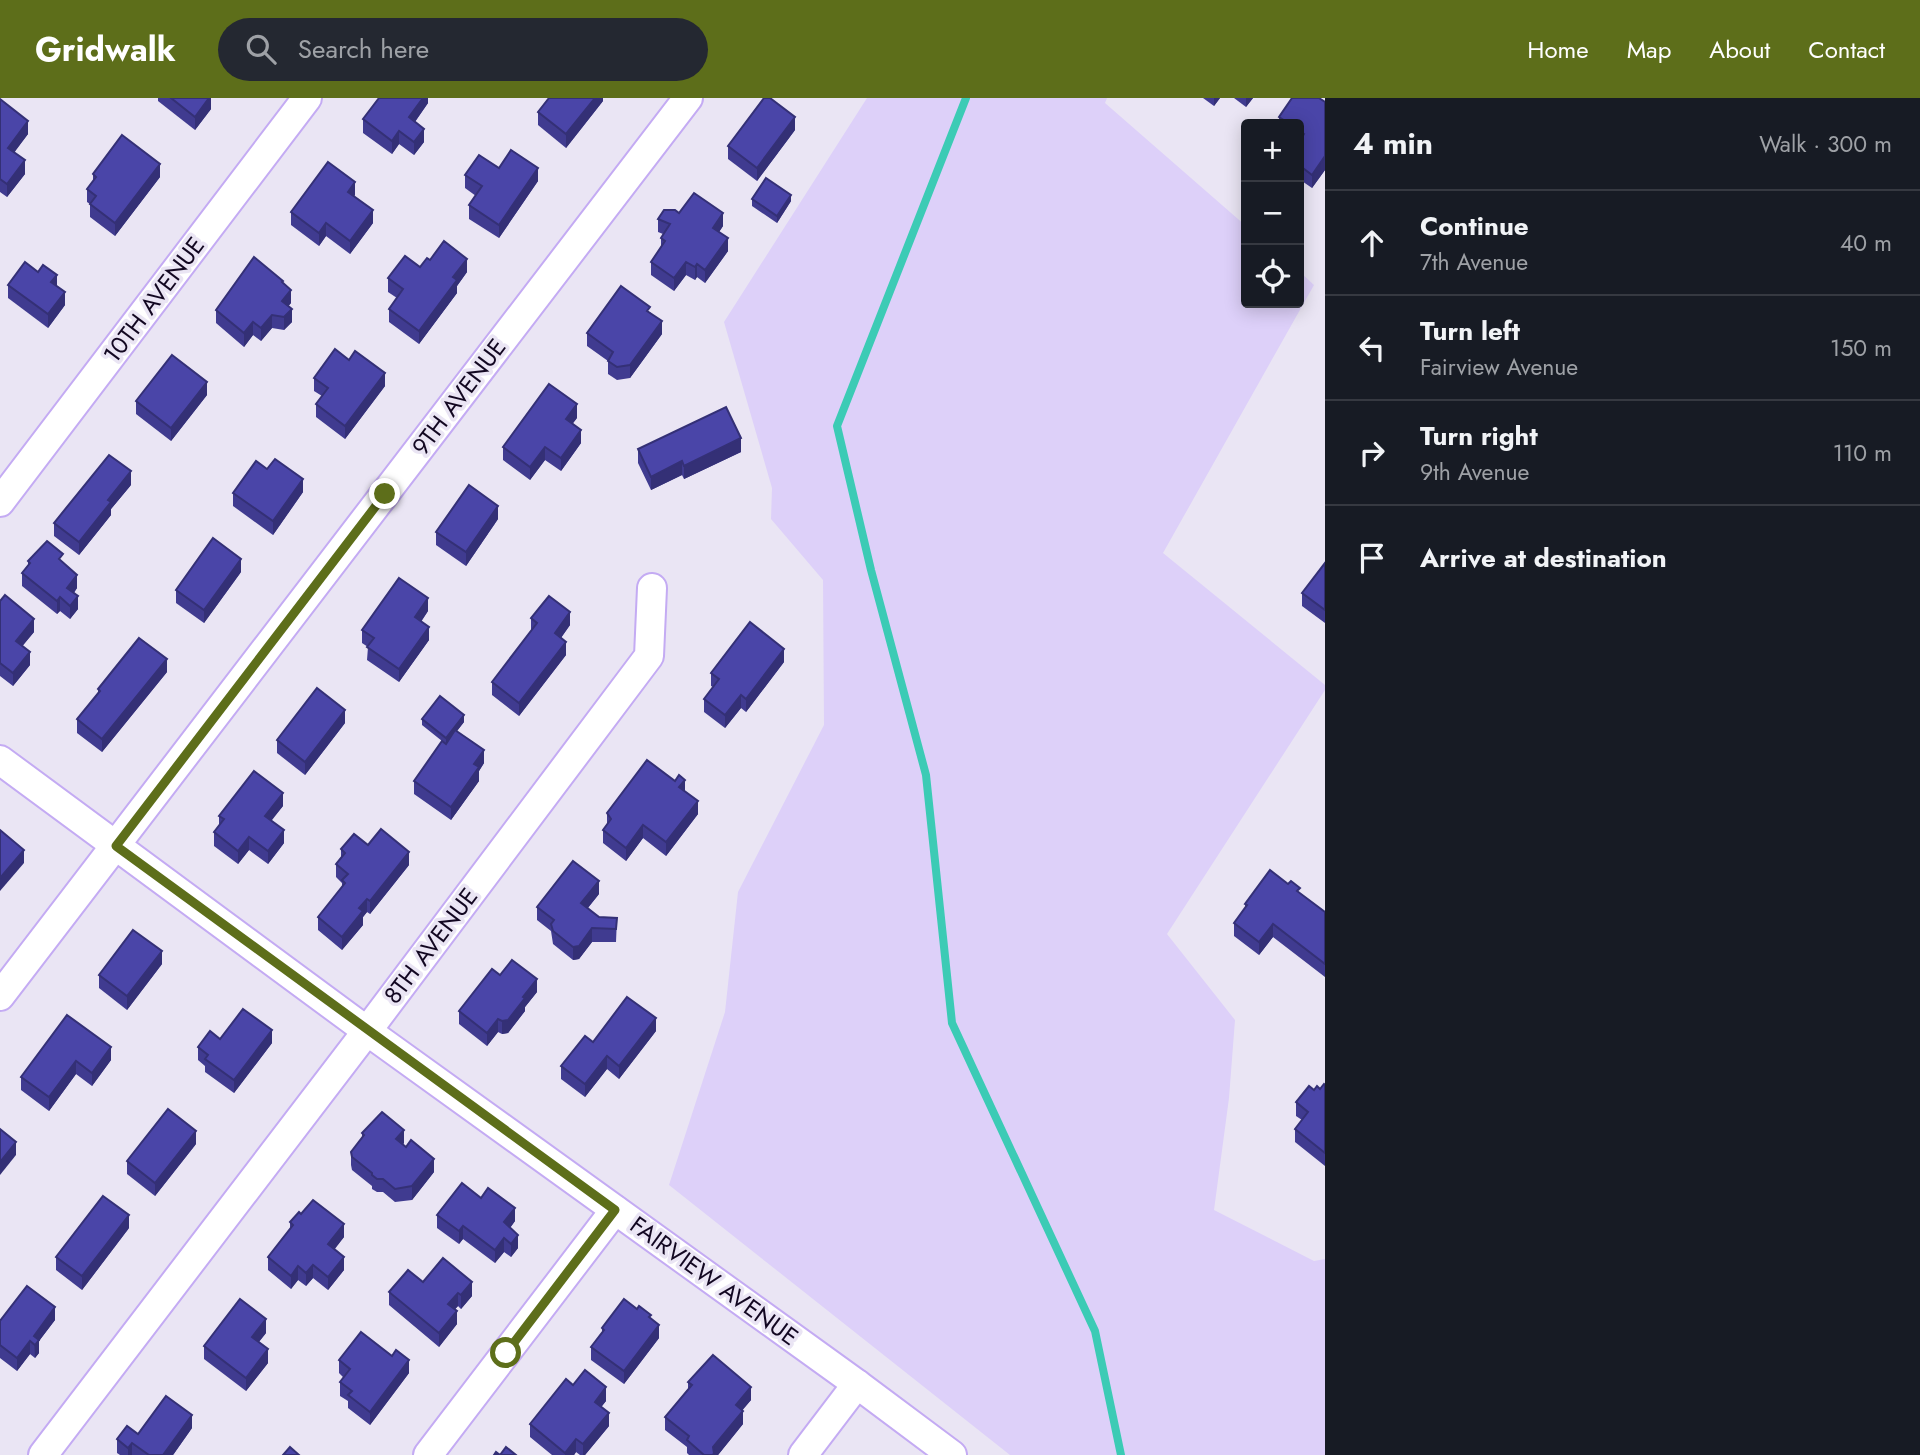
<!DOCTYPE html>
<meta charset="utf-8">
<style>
:root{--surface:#171b24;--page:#242831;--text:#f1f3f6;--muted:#9ea1a6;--line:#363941;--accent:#5d6e1a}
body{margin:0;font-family:Jost,sans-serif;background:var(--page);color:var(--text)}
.controls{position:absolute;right:21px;top:21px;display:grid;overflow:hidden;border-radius:7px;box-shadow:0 4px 18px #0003}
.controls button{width:63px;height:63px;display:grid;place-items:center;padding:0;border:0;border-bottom:2px solid var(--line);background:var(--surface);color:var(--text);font:35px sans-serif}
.stop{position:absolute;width:21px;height:21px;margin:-16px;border:5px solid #5d6e1a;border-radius:50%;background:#fff}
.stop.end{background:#5d6e1a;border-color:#fff;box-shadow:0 2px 7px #0008}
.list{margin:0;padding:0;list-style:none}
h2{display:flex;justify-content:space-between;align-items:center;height:91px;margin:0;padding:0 28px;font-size:30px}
h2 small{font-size:23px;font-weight:400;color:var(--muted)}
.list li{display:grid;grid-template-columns:46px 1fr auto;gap:21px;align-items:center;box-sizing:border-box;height:105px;padding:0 28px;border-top:2px solid var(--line)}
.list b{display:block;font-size:26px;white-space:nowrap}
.list p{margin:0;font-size:23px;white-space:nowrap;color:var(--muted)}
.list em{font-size:23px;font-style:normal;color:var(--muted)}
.icon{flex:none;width:38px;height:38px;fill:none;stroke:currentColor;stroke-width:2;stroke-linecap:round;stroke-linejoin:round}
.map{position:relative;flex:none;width:1325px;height:1357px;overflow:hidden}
header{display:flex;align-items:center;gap:42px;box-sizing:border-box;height:98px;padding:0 35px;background:var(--accent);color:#fff}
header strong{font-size:33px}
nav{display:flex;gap:38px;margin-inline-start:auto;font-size:24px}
.search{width:490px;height:63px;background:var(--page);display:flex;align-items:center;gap:18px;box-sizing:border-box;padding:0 24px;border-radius:38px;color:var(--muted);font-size:26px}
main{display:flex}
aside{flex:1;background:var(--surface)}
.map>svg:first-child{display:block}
</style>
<header>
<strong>Gridwalk</strong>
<div class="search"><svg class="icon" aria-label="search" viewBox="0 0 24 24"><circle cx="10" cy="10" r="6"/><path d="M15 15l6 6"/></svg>Search here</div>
<nav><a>Home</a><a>Map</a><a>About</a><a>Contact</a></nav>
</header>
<main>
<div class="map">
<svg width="1325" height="1357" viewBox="0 0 1325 1357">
<rect width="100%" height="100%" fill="#eae5f4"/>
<polygon fill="#ddd0f9" points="867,0 1107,0 1105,5 1246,128 1246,205 1299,205 1299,173 1314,187 1163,455 1325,587 1325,592 1167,836 1235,922 1229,1000 1214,1112 1314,1163 1325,1161 1325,1357 1010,1357 669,1087 725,914 738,794 824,627 823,482 771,421 772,390 724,224"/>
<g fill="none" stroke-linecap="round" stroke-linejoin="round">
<polyline stroke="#3ccbb5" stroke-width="8" points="966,0 837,328 871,472 926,677 952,925 1095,1233 1121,1357"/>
<g stroke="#c4abf3" stroke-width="32">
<g id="minor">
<polyline points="0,404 307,0"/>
<polyline points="0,662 367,933 857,1286 952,1357"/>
<polyline points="0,898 688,0"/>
<polyline points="43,1357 367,933 649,558 652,490"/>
<polyline points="428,1357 615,1112"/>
<polyline points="803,1357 857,1286"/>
</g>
</g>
<use href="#minor" stroke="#fff" stroke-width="28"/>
</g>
<g fill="#403b90">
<polygon points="158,0 211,0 211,11 195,32 158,3"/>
<polygon points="428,0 428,5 415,24 424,44 414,57 399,46 392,56 363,35 363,21"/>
<polygon points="603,0 603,3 566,50 538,27 538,14"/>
<polygon points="1203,0 1220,0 1214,8"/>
<polygon points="1234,0 1253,0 1246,9"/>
<polygon points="0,1 28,36 14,54 25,76 7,99 0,94"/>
<polygon points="1325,4 1325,72 1312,90 1299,81 1299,26 1279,26 1279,19"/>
<polygon points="795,32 757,83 728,61 728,48"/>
<polygon points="499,70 538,83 499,140 469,121 469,107 476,98 465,90 465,77"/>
<polygon points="93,76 160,79 115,138 90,119 90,106 87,104 87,91 93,84"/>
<polygon points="355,97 354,98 373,125 350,156 326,138 319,148 291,127 291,114"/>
<polygon points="752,101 791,103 777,125 752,108"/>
<polygon points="679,115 723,128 719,134 728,153 705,185 697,179 695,182 686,177 674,193 651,177 651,164 661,150 661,140 663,136 658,134 658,121"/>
<polygon points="430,162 467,174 457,188 457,195 419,246 389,224 389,211 397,200 388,194 388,180 420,169"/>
<polygon points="283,186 291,205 288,208 292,224 284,232 272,230 261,243 253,237 244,249 216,225 216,212"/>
<polygon points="8,187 57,188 65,207 48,230 8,200"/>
<polygon points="650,214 662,236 630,280 617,282 608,276 608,263 587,248 587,235"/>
<polygon points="314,280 385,288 345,341 316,319 316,306 322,298 314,293"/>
<polygon points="207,297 171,343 136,316 136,303"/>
<polygon points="577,320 573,325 581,345 561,373 545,362 530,382 503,362 503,349"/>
<polygon points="638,351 741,354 684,381 682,377 651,392 638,365"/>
<polygon points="131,387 111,411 111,417 79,457 54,438 54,425"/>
<polygon points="303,394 273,437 233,408 233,395"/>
<polygon points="498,421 466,468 436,447 436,434"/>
<polygon points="28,463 63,465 77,490 74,495 78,511 70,521 60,513 57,516 22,488 22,475 28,467"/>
<polygon points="1325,465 1325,525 1302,508 1302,495"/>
<polygon points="241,474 204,525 176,505 176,492"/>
<polygon points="0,503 34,534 22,548 30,567 13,588 0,578"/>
<polygon points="428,513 421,524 429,542 399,584 367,562 368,549 362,545 362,532"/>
<polygon points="531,520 570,527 561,540 566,557 519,618 492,597 492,584 531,533"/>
<polygon points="784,564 746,614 741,610 725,630 704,614 704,601 713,589 711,588 711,575"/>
<polygon points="167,574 102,654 77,635 77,621 98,595 98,591"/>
<polygon points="422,621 464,624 457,633 484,665 479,673 479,683 451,722 414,696 414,683 442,643 422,627"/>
<polygon points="345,625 305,677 277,655 277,642"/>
<polygon points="685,693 698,716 666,758 643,740 626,763 603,745 603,732 607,726 607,715"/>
<polygon points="283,708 271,722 284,745 268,766 249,752 238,766 214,748 214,734 219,727 219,718"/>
<polygon points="368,747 409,767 370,816 367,814 363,819 363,827 342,852 318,832 318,819 342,789 342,785 336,779 336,766 341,760 341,751"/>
<polygon points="1300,795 1325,814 1325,879 1273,839 1259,857 1234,838 1234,825 1245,810 1245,806"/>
<polygon points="599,796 588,810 599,819 617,820 616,844 592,844 579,861 573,862 553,846 551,833 537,822 537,809"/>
<polygon points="162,866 127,912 99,890 99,877"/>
<polygon points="537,894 525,909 525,913 508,935 502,936 498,934 487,948 459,926 459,913"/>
<polygon points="67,917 111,962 92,988 76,976 49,1013 21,992 21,979"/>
<polygon points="656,933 619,981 607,971 585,999 561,981 561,968 593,944"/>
<polygon points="220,941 272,945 234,995 205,974 205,968 198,962 198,949"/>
<polygon points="1325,987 1325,1068 1295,1044 1295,1031 1302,1022 1296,1018 1296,1004 1320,991"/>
<polygon points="362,1035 404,1045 402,1047 434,1074 412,1102 395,1104 383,1094 377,1094 372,1091 372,1088 352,1072 351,1067 351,1054 362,1040"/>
<polygon points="196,1046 155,1098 127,1076 127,1063"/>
<polygon points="481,1100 515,1123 510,1130 518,1150 511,1159 504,1154 495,1165 463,1141 459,1146 437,1130 437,1117"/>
<polygon points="301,1116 344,1139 334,1151 344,1172 328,1192 313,1180 306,1188 298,1182 291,1191 268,1172 268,1159 290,1131 290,1124"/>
<polygon points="129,1130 82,1192 56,1172 56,1159"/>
<polygon points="423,1184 472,1198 461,1211 458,1208 455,1211 457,1226 439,1249 389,1207 389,1194"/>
<polygon points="651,1220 659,1240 624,1286 591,1262 591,1249 602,1235 602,1230"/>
<polygon points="55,1222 39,1243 39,1255 35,1260 30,1256 17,1273 0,1260 0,1223"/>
<polygon points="266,1235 259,1244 268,1265 246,1293 204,1261 204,1248"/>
<polygon points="392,1258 409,1275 370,1327 348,1310 348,1303 340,1298 340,1284 344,1280 339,1275 339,1262"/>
<polygon points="688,1284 751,1302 742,1312 743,1326 718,1357 689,1357 687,1355 687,1349 665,1332 665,1319 688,1291"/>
<polygon points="573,1287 606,1303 601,1309 609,1328 585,1357 580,1357 576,1354 574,1357 552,1357 530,1339 530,1326"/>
<polygon points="192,1330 173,1357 120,1357 117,1355 117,1341 138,1336"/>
</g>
<g fill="#343076">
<polygon points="209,0 211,0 211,11 195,32 195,19"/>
<polygon points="423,0 428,0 428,5 409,32 409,19"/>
<polygon points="595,0 603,0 603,3 566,50 566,36"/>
<polygon points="1214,0 1220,0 1214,8"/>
<polygon points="1246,0 1253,0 1246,9"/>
<polygon points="795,19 795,32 757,83 757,70"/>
<polygon points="28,23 28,36 8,63 8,50"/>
<polygon points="424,31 424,44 414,57 414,44"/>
<polygon points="399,33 399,46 392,56 392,43"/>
<polygon points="1325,58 1325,72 1312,90 1312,77"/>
<polygon points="25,62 25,76 7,99 7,86"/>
<polygon points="160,66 160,79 115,138 115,125"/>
<polygon points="538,70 538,83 499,140 499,127"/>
<polygon points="355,84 355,97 348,107 348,94"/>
<polygon points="791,97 791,103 777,125 777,118"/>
<polygon points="373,112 373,125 350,156 350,143"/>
<polygon points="723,115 723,128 713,143 713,130"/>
<polygon points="326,125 326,138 319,148 319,135"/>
<polygon points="728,140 728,153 705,185 705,172"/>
<polygon points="467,161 467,174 457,188 457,195 419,246 419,233 453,179"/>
<polygon points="686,164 686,177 674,193 674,180"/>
<polygon points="697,166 697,179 695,182 695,169"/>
<polygon points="57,177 57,190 51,184"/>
<polygon points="291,192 291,205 282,216 282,203"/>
<polygon points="65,194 65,207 48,230 48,216"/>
<polygon points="292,211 292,224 284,232 284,219"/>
<polygon points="272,217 272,230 261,243 261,230"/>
<polygon points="662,223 662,236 630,280 630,267"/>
<polygon points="253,224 253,237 244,249 244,235"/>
<polygon points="385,275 385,288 345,341 345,328"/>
<polygon points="207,284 207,297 171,343 171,330"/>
<polygon points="577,306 577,320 566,334 566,321"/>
<polygon points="581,332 581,345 561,373 561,360"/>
<polygon points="741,340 741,354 684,381 684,368"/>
<polygon points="545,349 545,362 530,382 530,369"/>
<polygon points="682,363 682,377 651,392 651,379"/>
<polygon points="131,373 131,387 111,411 111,417 79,457 79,444 108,402"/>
<polygon points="303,381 303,394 273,437 273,423"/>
<polygon points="498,408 498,421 466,468 466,454"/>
<polygon points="241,461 241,474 204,525 204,512"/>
<polygon points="77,477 77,490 67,503 67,490"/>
<polygon points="78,498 78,511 70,521 70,508"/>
<polygon points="60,499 60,513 57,516 57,503"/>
<polygon points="428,500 428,513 415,532 415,519"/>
<polygon points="570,514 570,527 555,548 555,535"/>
<polygon points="34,521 34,534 16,556 16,543"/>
<polygon points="429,529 429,542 399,584 399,571"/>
<polygon points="566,544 566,557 519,618 519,605"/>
<polygon points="784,551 784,564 746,614 746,601"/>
<polygon points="30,554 30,567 13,588 13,575"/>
<polygon points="167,561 167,574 102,654 102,641"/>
<polygon points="741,597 741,610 725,630 725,617"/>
<polygon points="345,612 345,625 305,677 305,664"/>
<polygon points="464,617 464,624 446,647 446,640"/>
<polygon points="484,652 484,665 479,673 479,683 451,722 451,709 474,666"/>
<polygon points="685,682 685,695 679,689"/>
<polygon points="283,695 283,708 265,731 265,718"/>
<polygon points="698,703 698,716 666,758 666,744"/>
<polygon points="643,727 643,740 626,763 626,750"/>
<polygon points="284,732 284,745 268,766 268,753"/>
<polygon points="249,739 249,752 238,766 238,753"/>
<polygon points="24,752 24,765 0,793 0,780"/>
<polygon points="409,754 409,767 370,816 370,803"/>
<polygon points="599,783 599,796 581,818 581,805"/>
<polygon points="367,801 367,814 363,819 363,827 342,852 342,839 359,810"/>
<polygon points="1273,826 1273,839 1259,857 1259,844"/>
<polygon points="592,830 592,844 579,861 573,862 573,849"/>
<polygon points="162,853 162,866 127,912 127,898"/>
<polygon points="537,881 537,894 525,909 525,913 508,935 502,936 502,923"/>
<polygon points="656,920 656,933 619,981 619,968"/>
<polygon points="498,921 498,934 487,948 487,935"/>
<polygon points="272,932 272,945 234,995 234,982"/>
<polygon points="111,949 111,962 92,988 92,975"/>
<polygon points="607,958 607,971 585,999 585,986"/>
<polygon points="76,963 76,976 49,1013 49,999"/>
<polygon points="404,1032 404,1045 396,1055 396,1041"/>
<polygon points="196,1033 196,1046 155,1098 155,1085"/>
<polygon points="16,1044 16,1057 0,1077 0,1064"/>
<polygon points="434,1061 434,1074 412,1102 412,1088"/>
<polygon points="515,1110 515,1123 504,1138 504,1124"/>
<polygon points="129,1117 129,1130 82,1192 82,1178"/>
<polygon points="344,1126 344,1139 328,1160 328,1146"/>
<polygon points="463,1128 463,1141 459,1146 459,1133"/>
<polygon points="518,1137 518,1150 511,1159 511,1146"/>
<polygon points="504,1140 504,1154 495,1165 495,1152"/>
<polygon points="344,1159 344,1172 328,1192 328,1179"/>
<polygon points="313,1167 313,1180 306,1188 306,1175"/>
<polygon points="298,1168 298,1182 291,1191 291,1178"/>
<polygon points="472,1184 472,1198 461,1211 461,1197"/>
<polygon points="458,1195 458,1208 448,1219 448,1206"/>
<polygon points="55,1209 55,1222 39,1243 39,1255 35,1260 34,1238"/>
<polygon points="457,1213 457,1226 439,1249 439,1235"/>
<polygon points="266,1221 266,1235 252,1252 252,1239"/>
<polygon points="659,1227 659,1240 624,1286 624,1273"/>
<polygon points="30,1243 30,1256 17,1273 17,1260"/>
<polygon points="268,1251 268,1265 246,1293 246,1280"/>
<polygon points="409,1262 409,1275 370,1327 370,1314"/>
<polygon points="606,1289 606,1303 595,1317 595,1304"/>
<polygon points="751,1289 751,1302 736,1320 736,1307"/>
<polygon points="743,1313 743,1326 718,1357 713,1357 713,1349"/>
<polygon points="609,1315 609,1328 585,1357 583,1357 583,1346"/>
<polygon points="192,1317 192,1330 173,1357 163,1357"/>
<polygon points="576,1341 576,1354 574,1357 565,1357 565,1355"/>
<polygon points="132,1345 132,1357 128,1357 128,1350"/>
</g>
<g fill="#4a45a8" stroke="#343076" stroke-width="2">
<polygon points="171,0 209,0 195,19"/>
<polygon points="379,0 423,0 409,19 424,31 414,44 399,33 392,43 363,21"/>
<polygon points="549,0 595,0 566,36 538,14"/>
<polygon points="764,0 770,0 795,19 757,70 728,48"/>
<polygon points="1292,0 1319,0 1325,4 1325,58 1312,77 1299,67 1299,44 1304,36 1299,32 1299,26 1290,26 1279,19"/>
<polygon points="0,1 28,23 8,50 25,62 7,86 0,81"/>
<polygon points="122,37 160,66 115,125 90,106 96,98 87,91 96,79 93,76"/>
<polygon points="511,52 538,70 499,127 469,107 482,88 465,77 479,57 499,70"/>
<polygon points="328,64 355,84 348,94 373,112 350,143 326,125 319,135 291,114"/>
<polygon points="766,80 791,97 777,118 752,101"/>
<polygon points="694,95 723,115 713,130 728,140 705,172 697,166 695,169 686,164 674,180 651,164 665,143 661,140 670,126 658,121 664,112 675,112 679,115"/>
<polygon points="444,143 467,161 453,179 457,182 419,233 389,211 403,191 388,180 405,158 420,169 427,160 430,162"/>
<polygon points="254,159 283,183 282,184 291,192 282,203 292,211 284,219 272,217 261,230 253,224 244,235 216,212"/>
<polygon points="25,164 38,174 43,167 57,177 51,184 65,194 48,216 8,187"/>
<polygon points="621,188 650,209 647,213 662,223 630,267 617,269 608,263 613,254 587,235"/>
<polygon points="335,251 349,262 355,253 385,275 345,328 316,306 328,290 314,280"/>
<polygon points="172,257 207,284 171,330 136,303"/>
<polygon points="549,286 577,306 566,321 581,332 561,360 545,349 530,369 503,349"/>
<polygon points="726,309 741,340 684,368 682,363 651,379 638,351"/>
<polygon points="109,357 131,373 108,402 111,404 79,444 54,425"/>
<polygon points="275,361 303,381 273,423 233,395 256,363 267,371"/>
<polygon points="469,387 498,408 466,454 436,434"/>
<polygon points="213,440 241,461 204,512 176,492"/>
<polygon points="47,443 63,456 59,461 77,477 67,490 78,498 70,508 60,499 57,503 22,475 30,465 28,463"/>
<polygon points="1325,465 1325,512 1302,495"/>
<polygon points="399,480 428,500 415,519 429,529 399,571 367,549 374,540 362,532"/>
<polygon points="5,497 34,521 16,543 30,554 13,575 0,565 0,503"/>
<polygon points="549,498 570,514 555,535 566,544 519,605 492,584 537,525 531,520"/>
<polygon points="750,524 784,551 746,601 741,597 725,617 704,601 719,581 711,575"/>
<polygon points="139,540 167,561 102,641 77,621 100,593 98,591"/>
<polygon points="317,590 345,612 305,664 277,642"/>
<polygon points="440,598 464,617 446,640 422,621"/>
<polygon points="455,632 484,652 474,666 479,669 451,709 414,683 442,643 446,646"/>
<polygon points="647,662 675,683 679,677 685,682 679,689 698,703 666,744 643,727 626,750 603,732 611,721 607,715"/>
<polygon points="254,673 283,695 265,718 284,732 268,753 249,739 238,753 214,734 224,721 219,718"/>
<polygon points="381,731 409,754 370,803 367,801 359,810 363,813 342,839 318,819 345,785 342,782 348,776 336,766 345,755 341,751 354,736 368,747"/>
<polygon points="0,732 24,752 0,780"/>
<polygon points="573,763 599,783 581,805 599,819 617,820 616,831 592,830 579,848 573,849 553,833 551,826 554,822 537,809"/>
<polygon points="1270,772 1288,786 1291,783 1300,790 1297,793 1325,814 1325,866 1273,826 1259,844 1234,825 1247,807 1245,806"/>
<polygon points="133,832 162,853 127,898 99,877"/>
<polygon points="512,862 537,881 523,899 525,900 508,922 502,923 498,921 487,935 459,913 492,871 500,877"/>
<polygon points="627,899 656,920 619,968 607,958 585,986 561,968 585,938 593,944"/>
<polygon points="243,911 272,932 234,982 205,961 208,957 198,949 210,933 220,941"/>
<polygon points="67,917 111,949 92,975 76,963 49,999 21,979"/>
<polygon points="1324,986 1325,987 1325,1055 1295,1031 1308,1014 1296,1004 1309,988 1314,992 1317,988 1320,991"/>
<polygon points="168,1011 196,1033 155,1085 127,1063"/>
<polygon points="382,1014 404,1032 396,1041 406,1049 411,1042 434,1061 412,1088 395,1091 383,1081 377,1081 372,1077 372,1075 352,1059 351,1054 364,1037 362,1035"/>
<polygon points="0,1031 16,1044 0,1064"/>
<polygon points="462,1085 481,1100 488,1090 515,1110 504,1124 518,1137 511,1146 504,1140 495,1152 463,1128 459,1133 437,1117"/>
<polygon points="103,1098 129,1117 82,1178 56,1159"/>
<polygon points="313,1102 344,1126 328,1146 344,1159 328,1179 313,1167 306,1175 298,1168 291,1178 268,1159 293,1127 290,1124 299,1114 301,1116"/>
<polygon points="443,1160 472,1184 461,1197 458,1195 448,1206 457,1213 439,1235 389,1194 408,1172 423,1184"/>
<polygon points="27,1188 55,1209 34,1238 39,1242 35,1247 30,1243 17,1260 0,1247 0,1223"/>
<polygon points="240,1201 266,1221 252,1239 268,1251 246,1280 204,1248"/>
<polygon points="624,1201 637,1211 639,1208 651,1217 649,1219 659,1227 624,1273 591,1249 604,1232 602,1230"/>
<polygon points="361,1234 392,1258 396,1252 409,1262 370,1314 348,1297 352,1293 340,1284 350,1271 339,1262"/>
<polygon points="713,1257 751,1289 736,1307 743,1313 713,1349 714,1355 713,1357 704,1357 687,1342 689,1338 665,1319 692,1287 688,1284"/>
<polygon points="585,1272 606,1289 595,1304 609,1315 583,1346 576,1341 565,1355 530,1326 566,1281 573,1287"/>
<polygon points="166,1298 192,1317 163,1357 149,1357 132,1345 128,1350 117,1341 127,1328 138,1336"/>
<polygon points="290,1349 299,1357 283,1357"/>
<polygon points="506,1349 516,1357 494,1357 496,1354 500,1357"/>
</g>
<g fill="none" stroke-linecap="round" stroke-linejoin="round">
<polyline stroke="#5d6e1a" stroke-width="9" points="385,396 116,748 615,1112 506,1255"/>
</g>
<g text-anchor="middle" stroke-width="7" stroke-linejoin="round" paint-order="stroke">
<g font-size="24" fill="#120721" stroke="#eae5f4">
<text transform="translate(154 202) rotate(-53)" y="8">10TH AVENUE</text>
<text transform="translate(459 299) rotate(-53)" y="8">9TH AVENUE</text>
<text transform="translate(431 848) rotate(-53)" y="8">8TH AVENUE</text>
<text transform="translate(714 1183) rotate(36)" y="8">FAIRVIEW AVENUE</text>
</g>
</g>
</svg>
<div class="controls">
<button>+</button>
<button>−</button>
<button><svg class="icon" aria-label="locate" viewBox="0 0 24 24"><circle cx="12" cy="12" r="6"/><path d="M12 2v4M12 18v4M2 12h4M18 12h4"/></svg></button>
</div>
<div class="stop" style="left:506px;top:1255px"></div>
<div class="stop end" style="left:385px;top:396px"></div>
</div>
<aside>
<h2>4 min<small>Walk · 300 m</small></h2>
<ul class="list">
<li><svg class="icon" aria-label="ahead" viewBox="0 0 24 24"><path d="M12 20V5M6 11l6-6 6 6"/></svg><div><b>Continue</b><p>7th Avenue</p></div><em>40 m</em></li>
<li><svg class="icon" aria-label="left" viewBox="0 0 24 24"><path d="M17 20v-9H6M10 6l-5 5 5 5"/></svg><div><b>Turn left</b><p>Fairview Avenue</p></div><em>150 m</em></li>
<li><svg class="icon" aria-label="right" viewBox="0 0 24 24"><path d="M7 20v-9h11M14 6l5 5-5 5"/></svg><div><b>Turn right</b><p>9th Avenue</p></div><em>110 m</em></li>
<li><svg class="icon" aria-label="arrive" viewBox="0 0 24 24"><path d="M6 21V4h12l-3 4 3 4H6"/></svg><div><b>Arrive at destination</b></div></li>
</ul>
</aside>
</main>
